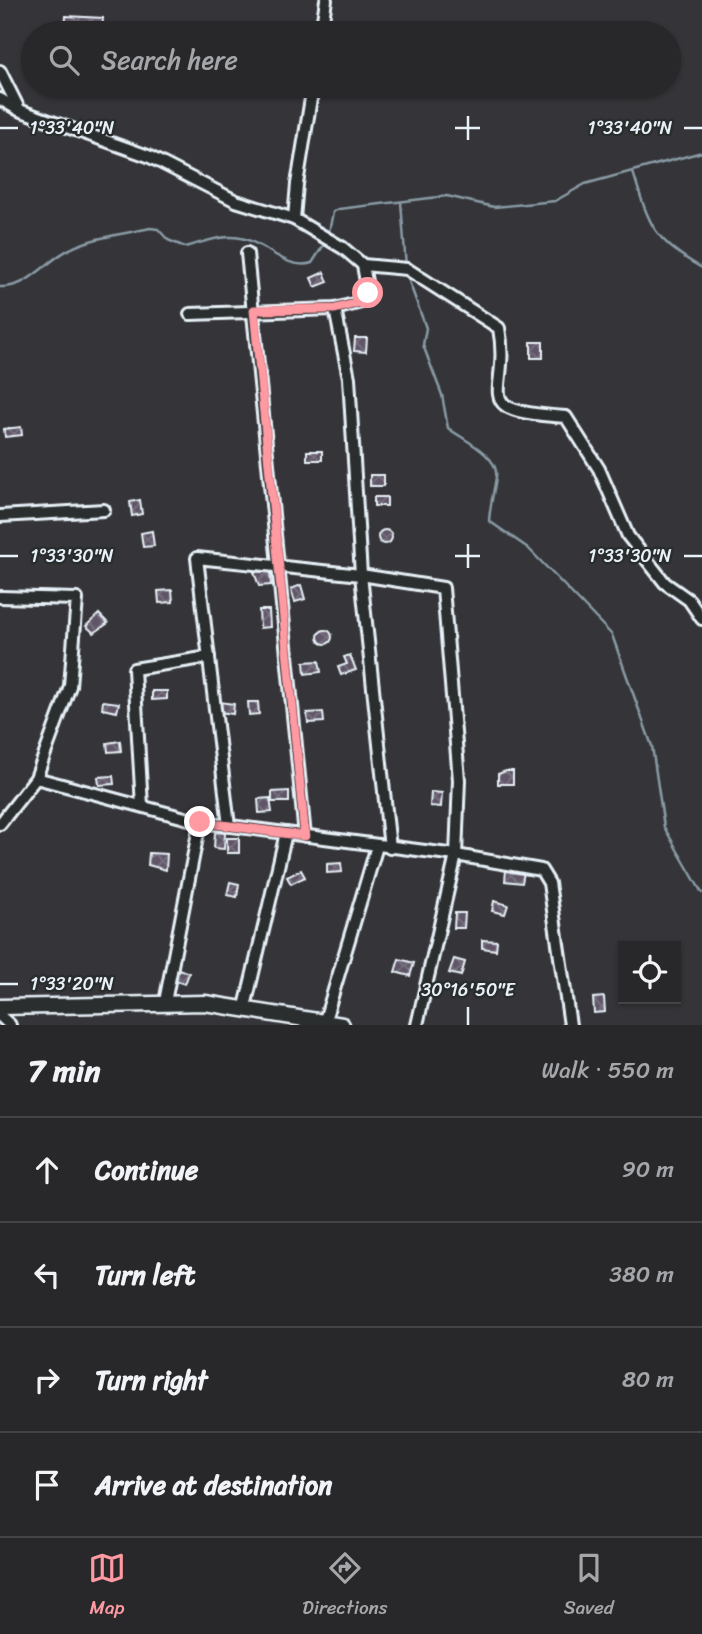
<!DOCTYPE html>
<meta charset="utf-8">
<style>
:root{--surface:#28282b;--page:#343437;--text:#f1f3f6;--muted:#a5a6a9;--line:#444447;--accent:#ff9aa2}
body{margin:0;font-family:Sriracha,sans-serif;background:var(--page);color:var(--text)}
.controls{position:absolute;right:21px;bottom:21px;display:grid;overflow:hidden;border-radius:0px;box-shadow:0 2px 5px #0004}
.controls button{width:63px;height:63px;display:grid;place-items:center;padding:0;border:0;border-bottom:2px solid var(--line);background:var(--surface);color:var(--text);font:35px sans-serif}
.stop{position:absolute;width:21px;height:21px;margin:-16px;border:5px solid #ff9aa2;border-radius:50%;background:#fff}
.stop.end{background:#ff9aa2;border-color:#fff;box-shadow:0 2px 7px #0008}
.list{margin:0;padding:0;list-style:none}
h2{display:flex;justify-content:space-between;align-items:center;height:91px;margin:0;padding:0 28px;font-size:30px}
h2 small{font-size:23px;font-weight:400;color:var(--muted)}
.list li{display:grid;grid-template-columns:46px 1fr auto;gap:21px;align-items:center;box-sizing:border-box;height:105px;padding:0 28px;border-top:2px solid var(--line)}
.list b{display:block;font-size:26px;white-space:nowrap}
.list em{font-size:23px;font-style:normal;color:var(--muted)}
.icon{flex:none;width:38px;height:38px;fill:none;stroke:currentColor;stroke-width:2;stroke-linecap:round;stroke-linejoin:round}
.map{position:relative;flex:none;width:702px;height:1025px;overflow:hidden}
.search{position:absolute;background:var(--surface);box-shadow:0 2px 5px #0004;left:21px;right:21px;top:21px;height:77px;display:flex;align-items:center;gap:18px;box-sizing:border-box;padding:0 24px;border-radius:38px;color:var(--muted);font-size:26px}
.sheet{height:511px;background:var(--surface)}
nav{display:flex;justify-content:space-around;align-items:center;box-sizing:border-box;height:98px;border-top:2px solid var(--line);background:var(--surface);font-size:19px;color:var(--muted)}
nav a{display:grid;justify-items:center;gap:4px}
nav .on{color:var(--accent)}
.map>svg:first-child{display:block}
</style>
<div class="map">
<svg width="702" height="1025" viewBox="0 0 702 1025">
<defs>
<pattern id="building-cross-hatch" width="8" height="8" patternUnits="userSpaceOnUse" patternTransform="scale(1.75)"><rect width="8" height="8" fill="#605767"/><path d="M0 0l8 8M0 8l8-8" fill="none" stroke="#77707e"/></pattern>
</defs>
<rect width="100%" height="100%" fill="#353539"/>
<filter id="ink" filterUnits="userSpaceOnUse"><feTurbulence type="fractalNoise" baseFrequency=".0143" numOctaves="2"/><feDisplacementMap in="SourceGraphic" scale="14" xChannelSelector="R" yChannelSelector="G"/><feConvolveMatrix kernelMatrix="1 2 1 2 8 2 1 2 1" color-interpolation-filters="sRGB"/></filter>
<g filter="url(#ink)">
<g fill="none" stroke-linecap="round" stroke-linejoin="round">
<g stroke="#899ba5" stroke-width="2.5">
<path d="M633,172C649,224 652,240 702,268"/>
<polyline points="401,202 406,267"/>
<polyline points="328,237 333,212 339,209 447,196 494,207 555,201 585,184 702,152"/>
<path d="M406,273L426,328L423,345L442,395L448,428C462,439 500,456 496,477C494,492 490,505 489,521L528,548L612,635L652,746L664,827L702,893"/>
<path d="M0,287C30,288 45,261 70,249C93,237 125,234 150,228L158,229L168,240L185,247C205,242 224,233 245,239C267,245 288,271 312,263L325,243"/>
</g>
</g>
<g fill="url(#building-cross-hatch)" stroke="#e8f1f8" stroke-width="2">
<polygon points="66,16 103,18 102,31 65,30"/>
<polygon points="324,272 328,282 315,287 311,278"/>
<polygon points="355,338 367,338 366,352 354,351"/>
<rect x="531" y="342" width="12" height="16"/>
<polygon points="21,427 22,435 5,437 4,429"/>
<rect x="307" y="451" width="15" height="9"/>
<rect x="370" y="475" width="14" height="11"/>
<rect x="374" y="497" width="13" height="9"/>
<polygon points="140,500 142,514 132,516 130,502"/>
<circle cx="385" cy="537" r="7"/>
<polygon points="152,531 154,546 143,547 141,533"/>
<polygon points="270,571 271,585 259,586 254,572"/>
<polygon points="301,585 305,599 295,602 291,589"/>
<polygon points="172,590 173,602 159,603 158,591"/>
<polygon points="259,610 269,610 270,627 260,628"/>
<polygon points="99,614 108,623 94,633 86,626"/>
<circle cx="325" cy="637" r="7"/>
<polygon points="350,655 356,670 341,675 338,667 347,664 344,657"/>
<polygon points="319,661 321,672 305,674 304,662"/>
<polygon points="152,691 167,691 167,699 152,700"/>
<polygon points="103,701 119,703 117,712 102,709"/>
<polygon points="220,702 234,704 233,714 219,712"/>
<polygon points="248,702 258,702 259,714 249,715"/>
<polygon points="323,712 324,722 308,723 307,713"/>
<polygon points="120,741 121,751 108,752 107,743"/>
<polygon points="506,771 513,771 513,784 498,784 498,774"/>
<polygon points="113,776 114,784 99,785 98,777"/>
<polygon points="289,791 289,802 272,802 272,792"/>
<polygon points="431,792 442,793 441,807 430,806"/>
<polygon points="270,798 272,812 259,813 258,799"/>
<polygon points="215,832 225,833 224,849 214,848"/>
<rect x="227" y="838" width="12" height="15"/>
<polygon points="149,853 167,854 166,870 148,865"/>
<polygon points="341,863 342,872 327,873 327,864"/>
<polygon points="301,870 305,877 291,884 287,877"/>
<polygon points="506,870 524,872 522,883 505,881"/>
<polygon points="230,882 239,884 237,897 227,895"/>
<polygon points="494,901 508,905 505,914 492,911"/>
<polygon points="455,913 465,913 464,928 454,928"/>
<polygon points="482,940 497,941 496,950 482,948"/>
<polygon points="399,959 414,963 410,976 395,972"/>
<polygon points="454,959 465,962 461,976 449,973"/>
<polygon points="171,966 189,973 185,984 167,978"/>
<polygon points="604,997 605,1012 594,1013 593,998"/>
</g>
<g fill="none" stroke-linecap="round" stroke-linejoin="round">
<g stroke="#e8f1f8" stroke-width="16">
<g id="minor">
<polyline points="321,33 326,0"/>
<polyline points="0,71 19,109"/>
<path d="M0,99L19,110L148,156L236,201L294,219L343,248L363,265L407,269L499,328C512,396 464,410 566,417L599,469L628,536L665,583L689,600L702,619"/>
<polyline points="294,219 297,184 313,86"/>
<polyline points="247,253 305,836"/>
<polyline points="335,309 349,378 361,575 390,848"/>
<polyline points="190,314 335,309 365,301 368,293 363,265"/>
<polyline points="0,516 104,510"/>
<polyline points="0,597 77,599 70,686 36,778 0,824"/>
<polyline points="36,778 200,822 456,855 541,870 549,883 570,1025"/>
<polyline points="142,806 134,669 209,657"/>
<polyline points="229,826 197,558 361,575 443,588 459,780 456,855 417,1025"/>
<polyline points="165,1002 200,822"/>
<polyline points="245,1007 286,833"/>
<polyline points="0,1016 10,1025"/>
<polyline points="325,1020 377,846"/>
</g>
</g>
<g stroke="#e8f1f8" stroke-width="19">
<polyline id="tertiary" points="0,1007 205,1003 342,1025"/>
</g>
<use href="#minor" stroke="#2a2d2e" stroke-width="10"/>
<use href="#tertiary" stroke="#2a2d2e" stroke-width="14"/>
</g>
</g>
<g fill="none" stroke-linecap="round" stroke-linejoin="round" filter="url(#ink)">
<polyline stroke="#ff9aa2" stroke-width="9" points="200,822 305,836 254,310 335,309 365,301 368,293"/>
</g>
<path fill="none" stroke="#e8f1f8" stroke-width="2.5" d="M468,116V140M0,128H18M455,128H480M684,128H702M468,544V568M0,556H18M455,556H480M684,556H702M0,984H18M468,1007V1025"/>
<g font-size="18" text-anchor="middle" fill="#e8f1f8" stroke="#2a2d2e" stroke-width="5" stroke-linejoin="round" paint-order="stroke">
<text x="72" y="134">1°33'40"N</text>
<text x="630" y="134">1°33'40"N</text>
<text x="72" y="562">1°33'30"N</text>
<text x="630" y="562">1°33'30"N</text>
<text x="72" y="990">1°33'20"N</text>
<text x="468" y="996">30°16'50"E</text>
</g>
</svg>
<div class="controls">
<button><svg class="icon" aria-label="locate" viewBox="0 0 24 24"><circle cx="12" cy="12" r="6"/><path d="M12 2v4M12 18v4M2 12h4M18 12h4"/></svg></button>
</div>
<div class="stop" style="left:368px;top:293px"></div>
<div class="stop end" style="left:200px;top:822px"></div>
<div class="search"><svg class="icon" aria-label="search" viewBox="0 0 24 24"><circle cx="10" cy="10" r="6"/><path d="M15 15l6 6"/></svg>Search here</div>
</div>
<section class="sheet">
<h2>7 min<small>Walk · 550 m</small></h2>
<ul class="list">
<li><svg class="icon" aria-label="ahead" viewBox="0 0 24 24"><path d="M12 20V5M6 11l6-6 6 6"/></svg><div><b>Continue</b></div><em>90 m</em></li>
<li><svg class="icon" aria-label="left" viewBox="0 0 24 24"><path d="M17 20v-9H6M10 6l-5 5 5 5"/></svg><div><b>Turn left</b></div><em>380 m</em></li>
<li><svg class="icon" aria-label="right" viewBox="0 0 24 24"><path d="M7 20v-9h11M14 6l5 5-5 5"/></svg><div><b>Turn right</b></div><em>80 m</em></li>
<li><svg class="icon" aria-label="arrive" viewBox="0 0 24 24"><path d="M6 21V4h12l-3 4 3 4H6"/></svg><div><b>Arrive at destination</b></div></li>
</ul>
</section>
<nav>
<a class="on"><svg class="icon" aria-label="map" viewBox="0 0 24 24"><path d="M3 6l6-2 6 2 6-2v14l-6 2-6-2-6 2zM9 4v14M15 6v14"/></svg>Map</a>
<a><svg class="icon" aria-label="directions" viewBox="0 0 24 24"><path d="M12 3l9 9-9 9-9-9zM9 14v-3h6M13 9l2 2-2 2"/></svg>Directions</a>
<a><svg class="icon" aria-label="saved" viewBox="0 0 24 24"><path d="M7 4h10v16l-5-4-5 4z"/></svg>Saved</a>
</nav>
